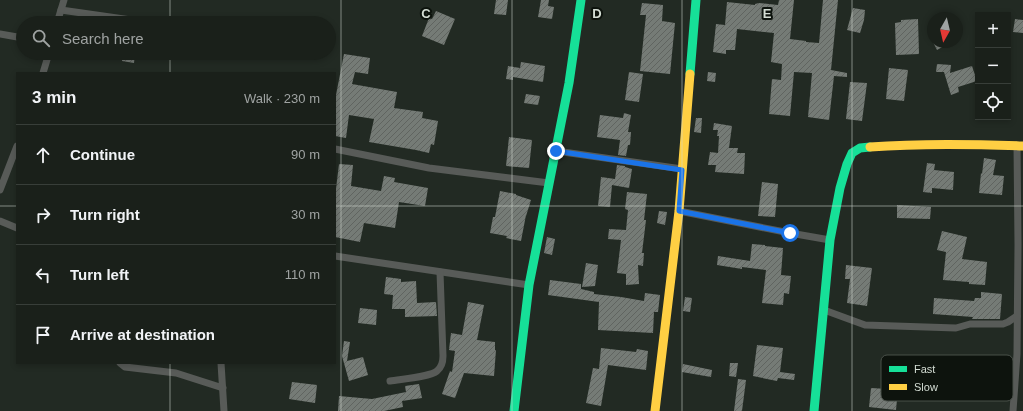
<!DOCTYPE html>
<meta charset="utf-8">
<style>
:root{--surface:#1a201a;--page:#272d27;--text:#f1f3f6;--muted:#9fa3a2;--line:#383e39}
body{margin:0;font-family:Arial,sans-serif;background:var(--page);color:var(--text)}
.controls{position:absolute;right:12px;top:12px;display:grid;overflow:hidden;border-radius:0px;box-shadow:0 2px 6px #0003}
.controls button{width:36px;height:36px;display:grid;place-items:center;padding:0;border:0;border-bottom:1px solid var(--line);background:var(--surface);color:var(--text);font:20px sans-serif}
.compass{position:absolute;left:927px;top:12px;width:36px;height:36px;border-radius:50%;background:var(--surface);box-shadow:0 2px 6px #0003;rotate:188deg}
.stop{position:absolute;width:12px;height:12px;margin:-9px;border:3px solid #1a73e8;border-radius:50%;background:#fff}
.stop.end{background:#1a73e8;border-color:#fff;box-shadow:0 1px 4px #0008}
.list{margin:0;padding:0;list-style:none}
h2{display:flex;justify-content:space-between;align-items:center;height:52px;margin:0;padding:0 16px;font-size:17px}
h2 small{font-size:13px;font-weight:400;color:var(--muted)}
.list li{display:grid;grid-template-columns:26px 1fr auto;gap:12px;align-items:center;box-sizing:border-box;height:60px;padding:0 16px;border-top:1px solid var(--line)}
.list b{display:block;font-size:15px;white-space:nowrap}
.list em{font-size:13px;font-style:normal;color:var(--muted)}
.icon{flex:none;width:22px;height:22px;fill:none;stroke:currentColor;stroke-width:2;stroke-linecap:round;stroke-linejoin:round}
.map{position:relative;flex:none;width:1023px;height:411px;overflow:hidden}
.search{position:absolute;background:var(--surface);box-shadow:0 2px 6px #0003;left:16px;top:16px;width:320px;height:44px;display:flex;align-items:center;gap:10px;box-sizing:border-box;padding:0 14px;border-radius:22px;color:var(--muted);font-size:15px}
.panel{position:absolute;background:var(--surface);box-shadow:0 2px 6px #0003;left:16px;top:72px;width:320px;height:292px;border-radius:0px}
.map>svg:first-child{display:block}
</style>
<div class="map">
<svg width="1023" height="411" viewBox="0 0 1023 411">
<defs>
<pattern id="building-hatch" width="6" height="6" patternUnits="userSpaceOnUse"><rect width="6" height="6" fill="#757b76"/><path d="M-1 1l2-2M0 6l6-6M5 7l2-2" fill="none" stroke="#606460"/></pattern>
</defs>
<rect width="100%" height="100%" fill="#222a23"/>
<g fill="url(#building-hatch)">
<polygon points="496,0 508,0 506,15 494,14"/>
<polygon points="541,0 549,0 548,6 554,7 552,19 538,17"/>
<polygon points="779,0 794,0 790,39 806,41 806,42 819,43 823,0 838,0 831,70 847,73 847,77 834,76 829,120 808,117 812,73 794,72 790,116 769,114 772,79 781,80 782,64 771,62 774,33 737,29 735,50 726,50 726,54 713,52 716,24 725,25 727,2 755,5 755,4 759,3 778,5"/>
<polygon points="642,3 663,5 662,21 675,23 670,74 640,71 646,15 640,15"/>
<polygon points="853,8 865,10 864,20 860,33 847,30"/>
<polygon points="436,11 455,19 444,45 422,36 429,18 432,19"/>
<polygon points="244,16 261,23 242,23"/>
<polygon points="918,19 919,54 896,55 895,23 901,22 901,20"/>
<polygon points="1015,19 1023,20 1023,33 1013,32"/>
<polygon points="933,42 951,42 937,50"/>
<polygon points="123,53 135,53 134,63 122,61"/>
<polygon points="344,54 370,58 368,74 355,72 352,84 397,92 394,108 423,112 422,118 438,121 434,145 431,144 429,153 416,150 369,142 374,119 349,115 346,138 335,136 335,100"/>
<polygon points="521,62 545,66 543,82 513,77 513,80 506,79 508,66 520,68"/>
<polygon points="937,64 951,65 950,73 972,66 977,81 958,87 959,92 951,95 944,72 936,72"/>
<polygon points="889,68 908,70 904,101 886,99"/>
<polygon points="629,72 643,74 639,102 625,100"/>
<polygon points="708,72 716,73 715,82 707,81"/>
<polygon points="850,82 867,83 862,121 846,119"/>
<polygon points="526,94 540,96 538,105 524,103"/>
<polygon points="624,113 631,115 628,132 631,132 630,145 628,145 626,156 618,155 620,140 597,137 600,115 623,118"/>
<polygon points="696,118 702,118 701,133 694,132"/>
<polygon points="714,123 732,126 729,148 738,148 737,153 745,153 744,174 715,172 716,165 708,165 710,152 718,153 719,136 717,136 718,130 713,130"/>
<polygon points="509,137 532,140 529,168 506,166"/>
<polygon points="984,158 996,160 993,175 1004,176 1002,195 979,193 981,173 982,174"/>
<polygon points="927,163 935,164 934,170 954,172 953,190 932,188 932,193 923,192"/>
<polygon points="339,164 353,165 351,186 381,191 384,176 395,178 394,182 428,188 425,206 399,202 395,228 364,223 360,242 335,237 335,208 336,198 335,197"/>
<polygon points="617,165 625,166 625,167 632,169 629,188 612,185 610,207 598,206 601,177 615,179"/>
<polygon points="762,182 778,184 775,217 758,216"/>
<polygon points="500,191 516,194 516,195 531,200 526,216 526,215 521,241 506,238 507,236 490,233 493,217 495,217"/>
<polygon points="627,192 647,194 644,220 646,220 642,253 644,253 643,266 638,265 639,284 626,285 626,274 617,273 621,240 608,239 609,229 626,230 628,210 625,209"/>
<polygon points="897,205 931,207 930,219 897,218"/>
<polygon points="659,211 667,212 665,225 657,223"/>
<polygon points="942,231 967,237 962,259 987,262 985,285 969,284 969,282 943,280 946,252 937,250"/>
<polygon points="547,237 555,239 552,255 544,253"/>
<polygon points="752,244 765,245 765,246 783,248 781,275 791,276 789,294 784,293 783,305 762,303 766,270 742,267 742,269 717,265 718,256 750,261"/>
<polygon points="586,263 598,265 595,286 582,287"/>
<polygon points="846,265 872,268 867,306 847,303 850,279 845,279"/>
<polygon points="386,277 401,279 401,282 416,281 417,303 436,302 437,316 405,317 405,309 392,309 393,295 384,294"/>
<polygon points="550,280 581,284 581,289 594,292 594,294 621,297 644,301 645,293 660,295 658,312 654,312 653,333 598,330 599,302 548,295"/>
<polygon points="981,292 1002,294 1000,319 972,319 973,317 933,314 934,298 974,301 975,298 981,298"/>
<polygon points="685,297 692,298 690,312 683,311"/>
<polygon points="468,302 484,305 477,340 495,342 495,350 496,350 494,376 464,373 455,398 442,394 450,371 452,372 455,351 449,350 451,333 462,335"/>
<polygon points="360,308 377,310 376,325 358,323"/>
<polygon points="344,341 350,342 347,361 363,357 368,375 349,381 342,356"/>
<polygon points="757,345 783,348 780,372 795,374 794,380 778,378 777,381 753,376"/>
<polygon points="601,348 636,352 637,349 648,351 646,370 608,365 601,406 586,403 593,368 599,369"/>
<polygon points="730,363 738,363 736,377 729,376"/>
<polygon points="683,364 712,370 711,377 682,372"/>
<polygon points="738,379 746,380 742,411 734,411"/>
<polygon points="292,382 317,385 315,403 289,399"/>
<polygon points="419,384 422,398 402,401 403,407 384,411 338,411 339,396 372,399 406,392 405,386"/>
<polygon points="871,388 888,389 888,388 898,389 896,410 869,407"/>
</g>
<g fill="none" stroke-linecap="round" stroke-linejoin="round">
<g stroke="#585b58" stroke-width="7">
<polyline points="61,10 152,23"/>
<polyline points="57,23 64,0"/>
<polyline points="0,34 23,38"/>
<polyline points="43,73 49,53"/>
<polyline points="335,149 429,168 549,183"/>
<polyline points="556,151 682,169"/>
<polyline points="0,190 17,146"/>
<polyline points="679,211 790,233 830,240"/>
<polyline points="0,221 17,228"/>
<polyline points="335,256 529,285"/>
<polyline points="824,310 865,325 956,328 970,324 1003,324 1008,322 1017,316"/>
<polyline points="120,363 125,367 176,373 223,388"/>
<polyline points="221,363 224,411"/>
<path d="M390,381C401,379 430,377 437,371C442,367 443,361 443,356L440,272"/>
<polyline points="1013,411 1017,354 1018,245 1017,145"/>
</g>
<g stroke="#16e098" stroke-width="9">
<polyline points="690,74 696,0"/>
<polyline points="514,411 529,285 569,83 581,0"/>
<polyline points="814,411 830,240 840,188 847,164 852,153 860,148 870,147"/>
</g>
<g stroke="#ffcf43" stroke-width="9">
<path d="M870,147C921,143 972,144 1023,146"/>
<polyline points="655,411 679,211 690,74"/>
</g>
</g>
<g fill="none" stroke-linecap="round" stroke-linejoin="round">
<polyline stroke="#1a73e8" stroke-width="5" points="556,151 682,170 679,211 790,233"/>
</g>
<path fill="none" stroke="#d4ddd4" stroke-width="1" stroke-opacity="0.55" d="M170,0V23M341,0V411M512,0V411M682,0V411M852,0V411M170,53V73M0,206H17M335,206H1023M170,363V411"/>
<rect x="881" y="355" width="132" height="46" rx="6" fill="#0d130d" stroke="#495049" stroke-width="1"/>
<rect x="889" y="366" width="18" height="6" fill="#16e098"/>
<rect x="889" y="384" width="18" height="6" fill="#ffcf43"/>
<g font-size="11" fill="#d4ddd4">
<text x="914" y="373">Fast</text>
<text x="914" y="391">Slow</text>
</g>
<g font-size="13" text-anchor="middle" font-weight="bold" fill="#d4ddd4" stroke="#0d130d" stroke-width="4" stroke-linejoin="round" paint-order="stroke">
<text x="426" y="18">C</text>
<text x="597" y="18">D</text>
<text x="767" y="18">E</text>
</g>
</svg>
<div class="controls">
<button>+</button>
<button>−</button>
<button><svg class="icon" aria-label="locate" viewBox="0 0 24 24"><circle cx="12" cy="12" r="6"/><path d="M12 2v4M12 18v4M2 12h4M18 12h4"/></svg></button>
</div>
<svg class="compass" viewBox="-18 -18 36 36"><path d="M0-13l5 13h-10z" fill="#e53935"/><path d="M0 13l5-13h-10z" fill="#9fa3a2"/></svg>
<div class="stop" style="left:790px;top:233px"></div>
<div class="stop end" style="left:556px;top:151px"></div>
<div class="search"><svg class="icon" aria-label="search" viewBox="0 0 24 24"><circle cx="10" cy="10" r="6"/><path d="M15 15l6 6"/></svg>Search here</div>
<section class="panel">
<h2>3 min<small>Walk · 230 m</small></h2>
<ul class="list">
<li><svg class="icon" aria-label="ahead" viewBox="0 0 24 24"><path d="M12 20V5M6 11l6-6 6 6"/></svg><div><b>Continue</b></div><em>90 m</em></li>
<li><svg class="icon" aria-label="right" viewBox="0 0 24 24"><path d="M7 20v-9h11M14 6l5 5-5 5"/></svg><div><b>Turn right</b></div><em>30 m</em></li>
<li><svg class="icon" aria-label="left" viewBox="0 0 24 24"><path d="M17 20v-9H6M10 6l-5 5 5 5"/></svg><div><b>Turn left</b></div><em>110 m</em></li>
<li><svg class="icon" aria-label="arrive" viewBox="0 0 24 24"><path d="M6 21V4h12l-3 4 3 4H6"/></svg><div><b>Arrive at destination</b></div></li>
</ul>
</section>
</div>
